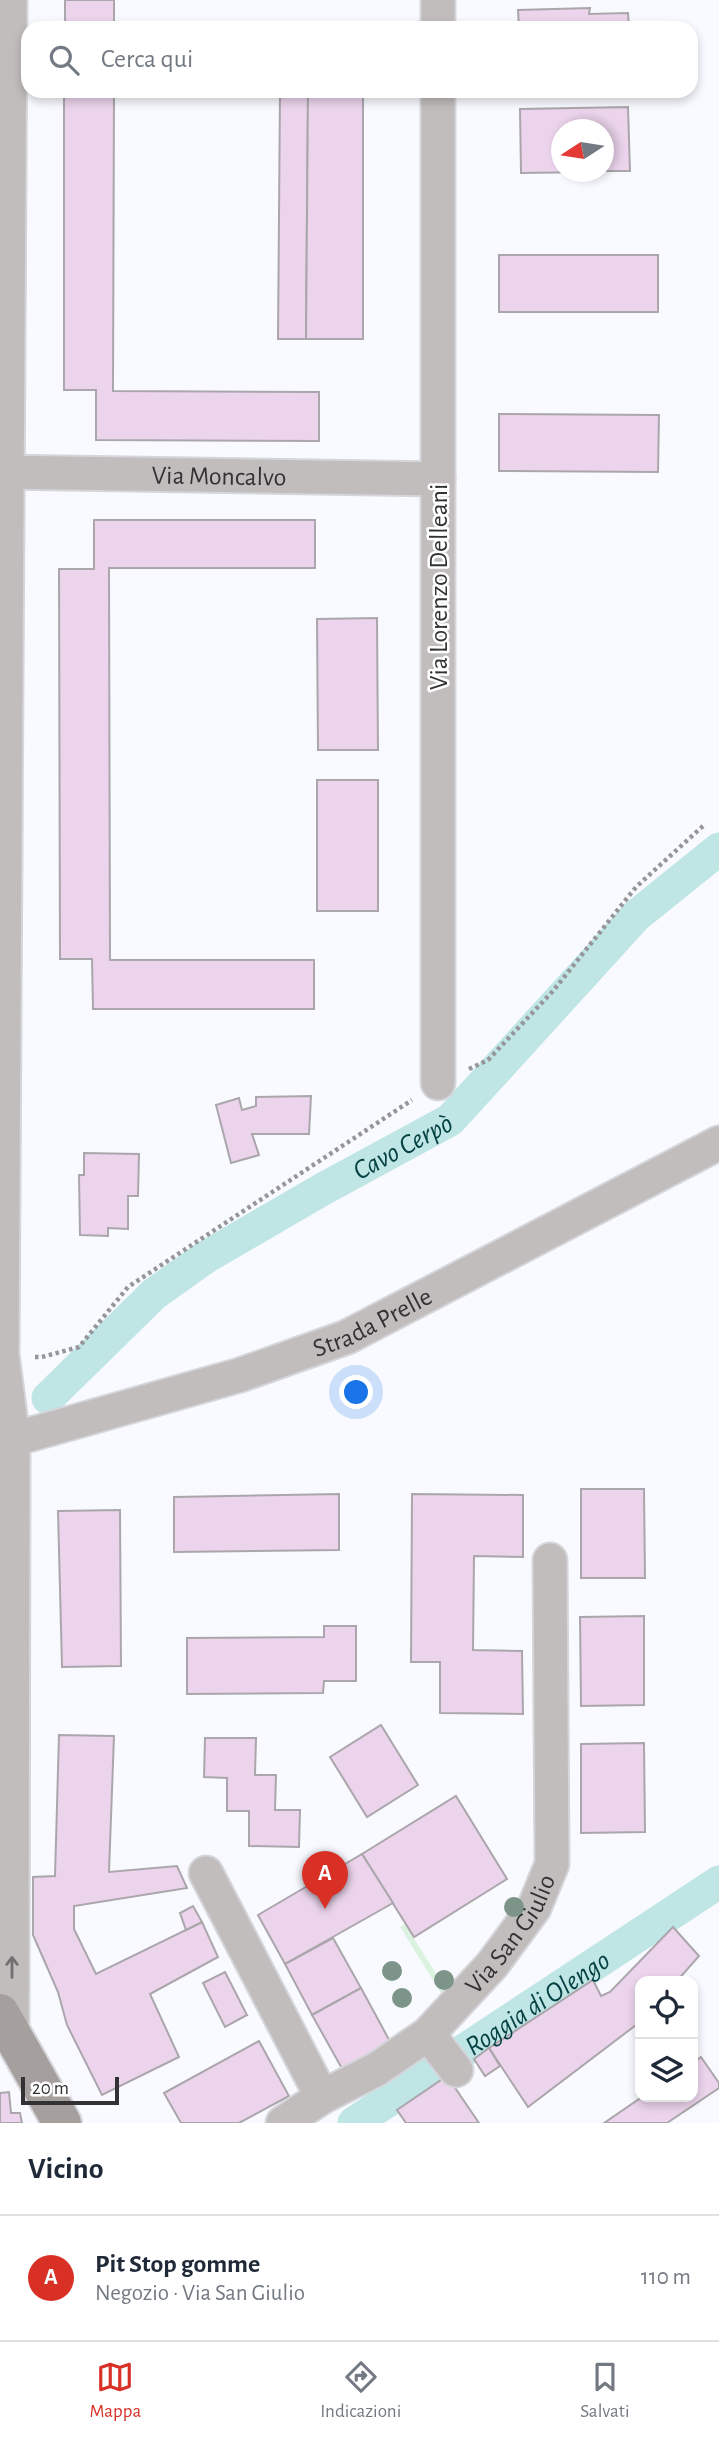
<!DOCTYPE html>
<html lang="it">
<meta charset="utf-8">
<style>
:root{--surface:#fff;--page:#f2f2f3;--text:#1f2937;--muted:#747a83;--line:#e0e1e3;--accent:#d93025}
body{margin:0;font-family:"Alegreya Sans",sans-serif;background:var(--page);color:var(--text)}
.controls{position:absolute;right:21px;bottom:21px;display:grid;overflow:hidden;border-radius:14px;box-shadow:0 4px 10px #0003}
.controls button{width:63px;height:63px;display:grid;place-items:center;padding:0;border:0;border-bottom:2px solid var(--line);background:var(--surface);color:var(--text);font:35px sans-serif}
.compass{position:absolute;left:551px;top:119px;width:63px;height:63px;border-radius:50%;background:var(--surface);box-shadow:0 4px 10px #0003;rotate:258deg}
.scale{position:absolute;left:21px;bottom:18px;width:98px;box-sizing:border-box;padding-left:7px;border:4px solid #323235;border-top:0;font-size:19px;line-height:24px;white-space:nowrap;color:#323235;-webkit-text-stroke:5px #fff;paint-order:stroke}
.you{position:absolute;left:357px;top:1393px;width:24px;height:24px;margin:-18px;border:5px solid #fff;border-radius:50%;background:#1a73e8;box-shadow:0 0 0 10px #1a73e833}
.badge{display:grid;place-items:center;width:46px;height:46px;border-radius:50%;background:var(--accent);color:#fff;font-size:23px;font-weight:700}
.pin{position:absolute;translate:-50% -58px;filter:drop-shadow(0 2px 4px #0008)}
.pin::after{content:'';position:absolute;top:37px;width:24px;height:21px;background:inherit;clip-path:polygon(0 0,100% 0,50% 100%)}
.list{margin:0;padding:0;list-style:none}
h2{display:flex;justify-content:space-between;align-items:center;height:91px;margin:0;padding:0 28px;font-size:30px}
h2 small{font-size:23px;font-weight:400;color:var(--muted)}
.list li{display:grid;grid-template-columns:46px 1fr auto;gap:21px;align-items:center;box-sizing:border-box;height:126px;padding:0 28px;border-top:2px solid var(--line)}
.list b{display:block;font-size:26px;white-space:nowrap}
.list p{margin:0;font-size:23px;white-space:nowrap;color:var(--muted)}
.list em{font-size:23px;font-style:normal;color:var(--muted)}
.icon{flex:none;width:38px;height:38px;fill:none;stroke:currentColor;stroke-width:2;stroke-linecap:round;stroke-linejoin:round}
.map{position:relative;flex:none;width:719px;height:2123px;overflow:hidden}
.search{position:absolute;background:var(--surface);box-shadow:0 4px 10px #0003;left:21px;right:21px;top:21px;height:77px;display:flex;align-items:center;gap:18px;box-sizing:border-box;padding:0 24px;border-radius:21px;color:var(--muted);font-size:26px}
.sheet{height:217px;background:var(--surface)}
nav{display:flex;justify-content:space-around;align-items:center;box-sizing:border-box;height:98px;border-top:2px solid var(--line);background:var(--surface);font-size:19px;color:var(--muted)}
nav a{display:grid;justify-items:center;gap:4px}
nav .on{color:var(--accent)}
.map>svg:first-child{display:block}
</style>
<div class="map">
<svg width="719" height="2123" viewBox="0 0 719 2123">
<rect width="100%" height="100%" fill="#f9faff"/>
<polygon fill="#dcf2e1" points="405,1924 445,1988 441,1993 400,1927"/>
<g fill="none" stroke-linecap="round" stroke-linejoin="round">
<g stroke="#bfe5e5" stroke-width="33">
<path id="s1" d="M48,1398L154,1294L206,1257L323,1189L450,1120L636,916L719,849"/>
<path id="s2" d="M354,2123L719,1882"/>
</g>
</g>
<g fill="#ebd4ec" stroke="#aba6ab" stroke-width="2">
<rect x="65" y="0" width="49" height="28"/>
<polygon points="590,8 589,14 628,13 629,28 519,28 518,10"/>
<polygon points="64,91 114,91 113,391 319,392 319,441 96,440 96,390 64,390"/>
<polygon points="280,91 308,91 306,339 278,339"/>
<polygon points="308,91 363,91 363,339 306,339"/>
<polygon points="628,107 630,171 604,171 604,130 562,130 562,172 596,172 521,173 520,109"/>
<rect x="499" y="255" width="159" height="57"/>
<polygon points="499,414 659,415 658,472 499,471"/>
<polygon points="94,520 315,520 315,568 109,568 110,960 314,960 314,1009 93,1009 92,959 60,959 59,569 94,569"/>
<polygon points="377,618 378,750 318,750 317,619"/>
<rect x="317" y="780" width="61" height="131"/>
<polygon points="311,1096 309,1134 252,1134 259,1155 231,1163 216,1105 239,1098 242,1110 256,1106 256,1097"/>
<polygon points="84,1153 139,1154 138,1196 128,1196 128,1229 108,1228 108,1236 80,1235 79,1175 84,1175"/>
<polygon points="581,1489 644,1489 645,1578 581,1578"/>
<polygon points="339,1494 339,1550 174,1552 174,1497"/>
<polygon points="412,1494 523,1495 523,1557 474,1556 473,1650 522,1651 523,1714 440,1713 440,1662 411,1662"/>
<polygon points="120,1510 121,1666 62,1667 58,1511"/>
<polygon points="644,1616 644,1705 581,1706 580,1617"/>
<polygon points="324,1626 356,1626 356,1681 324,1681 323,1693 187,1694 187,1638 324,1637"/>
<polygon points="381,1725 418,1785 367,1817 330,1757"/>
<polygon points="59,1735 114,1736 109,1872 177,1866 187,1888 74,1906 74,1929 96,1974 202,1922 218,1957 150,1994 179,2057 102,2095 67,2025 58,1992 33,1935 33,1877 55,1876"/>
<polygon points="205,1738 256,1738 255,1775 276,1775 275,1810 300,1810 299,1847 249,1846 249,1811 227,1811 227,1778 204,1777"/>
<polygon points="644,1743 645,1832 581,1833 581,1744"/>
<polygon points="456,1796 507,1879 414,1937 362,1854"/>
<polygon points="362,1854 393,1903 285,1964 258,1915"/>
<polygon points="193,1906 202,1922 186,1930 180,1913"/>
<polygon points="673,1927 699,1956 677,1981 640,1981 640,2022 528,2107 489,2048 593,1980 601,1996 610,1992"/>
<polygon points="333,1938 361,1988 312,2015 285,1964"/>
<polygon points="225,1972 247,2015 225,2027 203,1983"/>
<polygon points="361,1988 393,2047 345,2074 312,2015"/>
<polygon points="259,2041 289,2096 239,2123 181,2123 164,2093"/>
<polygon points="489,2048 500,2066 485,2076 474,2059"/>
<polygon points="701,2057 719,2083 719,2088 667,2123 604,2123 642,2097 693,2097 693,2063"/>
<polygon points="447,2076 479,2123 406,2123 397,2110"/>
<polygon points="9,2092 11,2113 20,2113 22,2123 0,2123 0,2093"/>
</g>
<g fill="none" stroke-linecap="round" stroke-linejoin="round">
<g stroke="#d5d6db" stroke-width="37">
<g id="street">
<polyline points="10,0 2,1354 13,1439 12,2035"/>
<polyline points="438,28 438,0"/>
<path id="s3" d="M0,472L438,479"/>
<polyline points="438,1083 438,91"/>
<path id="s4" d="M0,1443L240,1375L347,1337L719,1143"/>
<polyline points="206,1873 322,2097"/>
<polyline points="428,2034 456,2070"/>
<path id="s5" d="M283,2123L322,2097L377,2069L428,2034L492,1965L534,1908L552,1864L550,1560"/>
</g>
</g>
<g stroke="#d5d6db" stroke-width="42">
<polyline id="secondary" points="0,2013 62,2123"/>
</g>
<g stroke="#96969a" stroke-width="4.5" stroke-dasharray="3.5 3.5" stroke-linecap="butt">
<polyline points="469,1069 488,1060 553,991 636,887 703,826"/>
<polyline points="35,1357 42,1357 79,1347 128,1287 412,1100"/>
</g>
<use href="#street" stroke="#c1bdbc" stroke-width="33"/>
<use href="#secondary" stroke="#a59f9d" stroke-width="38"/>
</g>
<g fill="#7c9588">
<circle cx="514" cy="1907" r="10"/>
<circle cx="392" cy="1971" r="10"/>
<circle cx="444" cy="1980" r="10"/>
<circle cx="402" cy="1998" r="10"/>
</g>
<defs><path id="oneway-shaft" d="M-6 0H5M1.5-3L5.5 0L1.5 3" fill="none" stroke-width="1.6" stroke-linecap="round" stroke-linejoin="round" transform="scale(1.75)"/></defs>
<use stroke="#727172" href="#oneway-shaft" transform="translate(12 1967) rotate(-90)"/>
<g text-anchor="middle" stroke-width="5" stroke-linejoin="round" paint-order="stroke">
<g font-size="26" fill="#323235" stroke="#fff">
<text dy="9" stroke="none"><textPath href="#s3" startOffset="219">Via Moncalvo</textPath></text>
<text transform="translate(438 587) rotate(-90)" y="9">Via Lorenzo Delleani</text>
<text dy="9" stroke="none"><textPath href="#s4" startOffset="392">Strada Prelle</textPath></text>
<text dy="9" stroke="none"><textPath href="#s5" startOffset="301">Via San Giulio</textPath></text>
</g>
<g font-size="28" font-style="italic" fill="#064243" stroke="#fff">
<text dy="10" stroke="none"><textPath href="#s1" startOffset="438">Cavo Cerpò</textPath></text>
<text dy="10" stroke="none"><textPath href="#s2" startOffset="219">Roggia di Olengo</textPath></text>
</g>
</g>
</svg>
<div class="controls">
<button><svg class="icon" aria-label="locate" viewBox="0 0 24 24"><circle cx="12" cy="12" r="6"/><path d="M12 2v4M12 18v4M2 12h4M18 12h4"/></svg></button>
<button><svg class="icon" aria-label="layers" viewBox="0 0 24 24"><path d="M12 4l9 5-9 5-9-5zM3 14l9 5 9-5"/></svg></button>
</div>
<svg class="compass" viewBox="-18 -18 36 36"><path d="M0-13l5 13h-10z" fill="#e53935"/><path d="M0 13l5-13h-10z" fill="#747a83"/></svg>
<div class="scale">20 m</div>
<div class="you"></div>
<div class="pin badge" style="left:325px;top:1909px">A</div>
<div class="search"><svg class="icon" aria-label="search" viewBox="0 0 24 24"><circle cx="10" cy="10" r="6"/><path d="M15 15l6 6"/></svg>Cerca qui</div>
</div>
<section class="sheet">
<h2>Vicino<small></small></h2>
<ul class="list">
<li><span class="badge">A</span><div><b>Pit Stop gomme</b><p>Negozio · Via San Giulio</p></div><em>110 m</em></li>
</ul>
</section>
<nav>
<a class="on"><svg class="icon" aria-label="map" viewBox="0 0 24 24"><path d="M3 6l6-2 6 2 6-2v14l-6 2-6-2-6 2zM9 4v14M15 6v14"/></svg>Mappa</a>
<a><svg class="icon" aria-label="directions" viewBox="0 0 24 24"><path d="M12 3l9 9-9 9-9-9zM9 14v-3h6M13 9l2 2-2 2"/></svg>Indicazioni</a>
<a><svg class="icon" aria-label="saved" viewBox="0 0 24 24"><path d="M7 4h10v16l-5-4-5 4z"/></svg>Salvati</a>
</nav>
